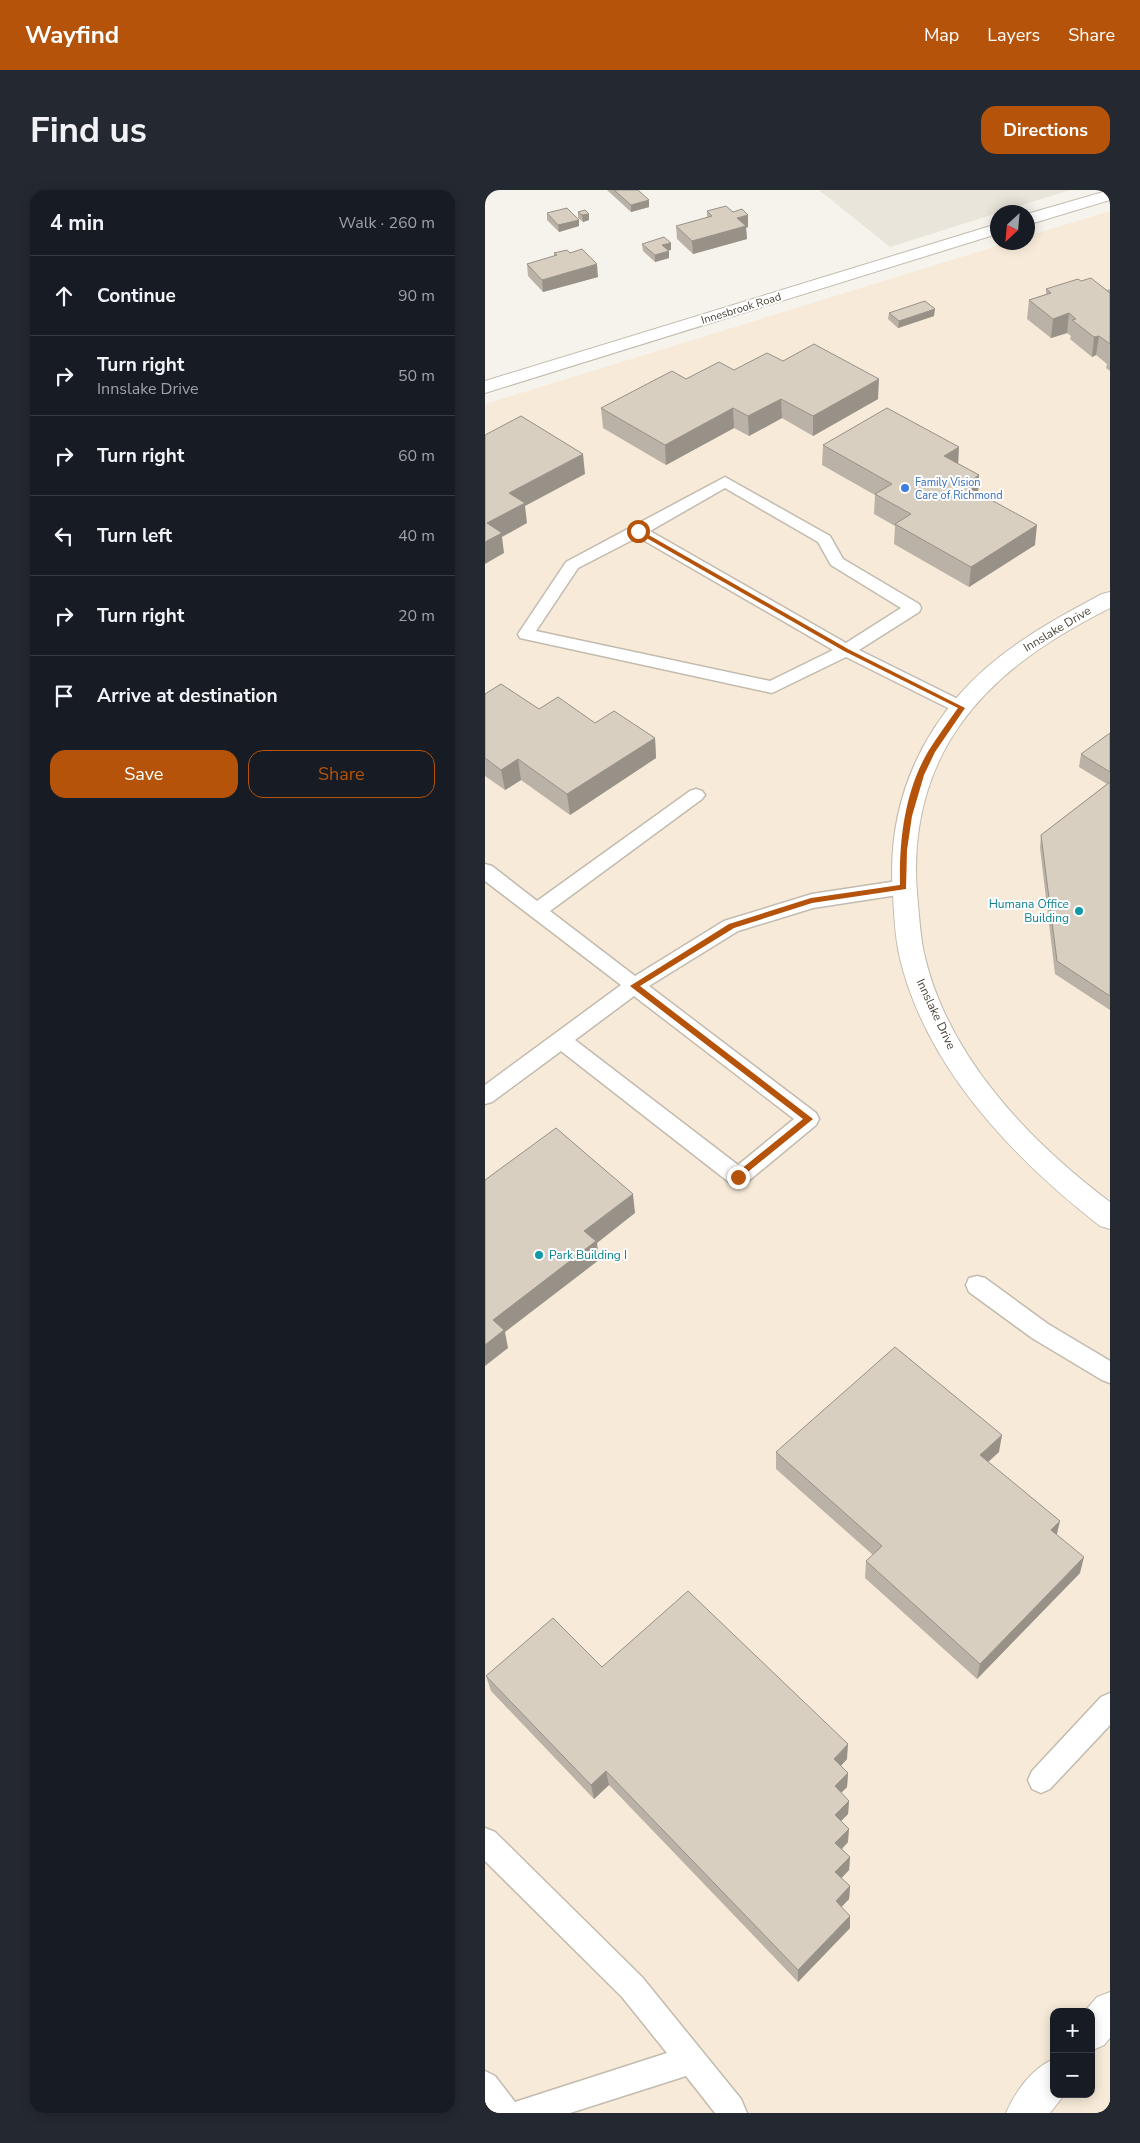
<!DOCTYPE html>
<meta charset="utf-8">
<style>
:root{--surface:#171b24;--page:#242831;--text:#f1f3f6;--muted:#9ea1a6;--line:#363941;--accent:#b45309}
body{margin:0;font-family:"Nunito Sans",sans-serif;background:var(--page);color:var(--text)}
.controls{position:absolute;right:15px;bottom:15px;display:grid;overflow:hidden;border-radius:10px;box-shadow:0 2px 12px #0003}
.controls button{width:45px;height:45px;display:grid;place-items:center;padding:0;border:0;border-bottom:1px solid var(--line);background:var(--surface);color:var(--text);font:25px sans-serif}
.compass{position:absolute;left:505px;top:15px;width:45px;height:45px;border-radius:50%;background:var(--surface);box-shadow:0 2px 12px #0003;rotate:206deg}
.stop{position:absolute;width:15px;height:15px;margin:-11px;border:4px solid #b45309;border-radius:50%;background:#fff}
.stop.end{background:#b45309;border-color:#fff;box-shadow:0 1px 5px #0008}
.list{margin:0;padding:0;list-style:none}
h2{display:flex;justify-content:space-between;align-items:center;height:65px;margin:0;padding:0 20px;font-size:21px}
h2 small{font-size:16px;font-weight:400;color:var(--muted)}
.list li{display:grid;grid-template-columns:32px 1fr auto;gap:15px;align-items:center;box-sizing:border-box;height:80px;padding:0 20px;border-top:1px solid var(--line)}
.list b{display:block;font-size:19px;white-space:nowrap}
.list p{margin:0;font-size:16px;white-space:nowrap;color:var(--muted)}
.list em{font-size:16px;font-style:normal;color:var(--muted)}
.actions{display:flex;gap:10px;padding:15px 20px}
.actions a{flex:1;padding:11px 0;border:1px solid var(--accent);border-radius:15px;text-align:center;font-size:18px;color:var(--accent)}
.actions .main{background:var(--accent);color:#fff}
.icon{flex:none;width:28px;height:28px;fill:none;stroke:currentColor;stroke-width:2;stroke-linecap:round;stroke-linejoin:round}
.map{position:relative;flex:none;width:625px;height:1923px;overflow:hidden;border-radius:15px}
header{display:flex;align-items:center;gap:30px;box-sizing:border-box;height:70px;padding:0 25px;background:var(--accent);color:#fff}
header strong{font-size:24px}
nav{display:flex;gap:28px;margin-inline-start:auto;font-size:18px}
.intro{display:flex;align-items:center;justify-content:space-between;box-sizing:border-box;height:120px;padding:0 30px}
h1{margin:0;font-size:35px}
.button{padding:12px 22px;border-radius:15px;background:var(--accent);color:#fff;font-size:18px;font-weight:700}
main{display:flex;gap:30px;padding:0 30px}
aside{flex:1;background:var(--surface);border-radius:15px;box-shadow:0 2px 12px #0003}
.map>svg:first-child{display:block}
</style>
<header>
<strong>Wayfind</strong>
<nav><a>Map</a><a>Layers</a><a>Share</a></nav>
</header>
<div class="intro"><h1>Find us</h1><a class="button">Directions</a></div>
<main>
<aside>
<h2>4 min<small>Walk · 260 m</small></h2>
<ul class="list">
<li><svg class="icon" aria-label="ahead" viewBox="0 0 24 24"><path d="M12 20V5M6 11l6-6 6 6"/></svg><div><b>Continue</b></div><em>90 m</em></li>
<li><svg class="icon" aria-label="right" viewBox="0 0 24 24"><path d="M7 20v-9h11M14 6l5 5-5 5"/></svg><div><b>Turn right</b><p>Innslake Drive</p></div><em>50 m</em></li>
<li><svg class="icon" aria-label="right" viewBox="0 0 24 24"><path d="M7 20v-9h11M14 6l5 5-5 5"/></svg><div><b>Turn right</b></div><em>60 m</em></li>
<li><svg class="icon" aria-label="left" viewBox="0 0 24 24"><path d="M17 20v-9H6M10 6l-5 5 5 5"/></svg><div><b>Turn left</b></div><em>40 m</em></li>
<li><svg class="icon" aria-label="right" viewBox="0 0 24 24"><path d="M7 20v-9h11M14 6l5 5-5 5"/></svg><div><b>Turn right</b></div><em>20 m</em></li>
<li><svg class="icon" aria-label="arrive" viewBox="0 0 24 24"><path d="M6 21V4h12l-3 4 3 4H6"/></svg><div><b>Arrive at destination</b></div></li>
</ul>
<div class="actions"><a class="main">Save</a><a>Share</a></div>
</aside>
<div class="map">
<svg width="625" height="1923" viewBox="0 0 625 1923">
<rect width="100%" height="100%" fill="#f6f3ec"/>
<polygon fill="#eae5da" points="334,0 585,0 405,57"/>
<path fill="#f7ead8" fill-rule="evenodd" d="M625,21V1923H0V214L522,53L542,52L543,46ZM569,1822H606V1904H569Z"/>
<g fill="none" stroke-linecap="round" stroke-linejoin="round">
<g stroke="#c2bbae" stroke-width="3">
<g id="lane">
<path d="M240,287L345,346L358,369L434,414L436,418L434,422L374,460L483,514L486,518L483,522L477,524L471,522L361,467L287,503L35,448L33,444L81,372ZM240,298L333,352L346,375L416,418L361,453L165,341ZM153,347L348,460L285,491L51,441L93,378Z"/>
<path d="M211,599L217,601L220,605L217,609L65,721L150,786L239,731L327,704L419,690L426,692L428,697L426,702L419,704L328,718L253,741L164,796L331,923L334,929L331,935L261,993L253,996L245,993L76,861L7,912L0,914V895L136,795L0,691V674L7,676L52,711L205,601ZM149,806L309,929L253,975L90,850Z"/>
<polygon points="492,1086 500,1088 563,1134 625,1171 625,1193 617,1190 547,1148 484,1102 481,1095 484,1088"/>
<polygon points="625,1503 625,1535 565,1599 556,1603 547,1599 543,1590 547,1581 616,1507"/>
<polygon points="0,1638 10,1642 157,1787 256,1909 262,1923 230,1923 201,1886 85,1923 2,1923 0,1920 0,1881 10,1886 30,1912 182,1863 137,1807 0,1671"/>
</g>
</g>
<g stroke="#c2bbae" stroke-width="2">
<g id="street">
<polygon points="625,0 625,10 542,35 542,24"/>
<polygon points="512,34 512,44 0,203 0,191"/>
<path d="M625,402V418C568,447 512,482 475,535C440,584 427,644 432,703C434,723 435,744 439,763C462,866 544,951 625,1012V1039L615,1036C528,968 439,876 414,764C410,745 409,724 408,705C402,630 425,562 474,505C513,460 566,431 617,404Z"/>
<polygon points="625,1802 625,1848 619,1855 606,1861 606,1822 599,1822 612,1807"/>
<path d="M569,1869V1904H580L565,1923H521C530,1902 547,1878 569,1869Z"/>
</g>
</g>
<use href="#lane" fill="#fff" fill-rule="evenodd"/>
<use href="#street" fill="#fff" fill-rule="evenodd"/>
</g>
<g fill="#bab2a6">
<polygon points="122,0 153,0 164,17 146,22"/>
<polygon points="222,21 248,22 263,25 263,37 261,38 262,49 208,64 192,49 191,36 222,28"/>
<polygon points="93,22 104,24 104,30 98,32 93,28"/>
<polygon points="62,23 94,36 74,42 62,30"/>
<polygon points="186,53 186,60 183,60 184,68 170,72 158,61 157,54"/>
<polygon points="69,63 113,87 58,102 43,86 42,74 69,66"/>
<polygon points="596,91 622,100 625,99 625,181 621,178 622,174 611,165 607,167 585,149 586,146 582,143 566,148 542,129 544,110 561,104 561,99"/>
<polygon points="404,123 449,126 413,138 403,129"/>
<polygon points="298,171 393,209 328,246 297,228 264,246 249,238 181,275 118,238 116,218 201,189"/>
<polygon points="338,255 473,274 494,285 493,302 550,355 484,397 409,354 410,336 389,324 390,305 337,275"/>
<polygon points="0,504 54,519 170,548 171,568 85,625 36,590 20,600 0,586"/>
<polygon points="625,543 625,820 570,784 555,658 556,645 622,594 594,577 596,564"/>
<polygon points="291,1262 514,1262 503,1272 572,1345 595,1383 492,1489 380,1388 381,1371 388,1365 291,1279"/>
<polygon points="117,1477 362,1569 356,1576 363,1583 362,1597 356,1603 364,1611 363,1624 356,1631 363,1652 357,1659 365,1667 364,1680 356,1688 365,1696 364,1709 356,1717 365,1738 313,1792 124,1595 109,1609 6,1501 1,1486"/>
</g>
<g fill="#979187">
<polygon points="164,10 164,17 146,22 146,15"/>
<polygon points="104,24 104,30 98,32 97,25"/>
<polygon points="263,25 263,37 261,38 262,49 208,64 207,51 252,28"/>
<polygon points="94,30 94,36 74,42 73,35"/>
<polygon points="186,53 186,60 177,62 177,55"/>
<polygon points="184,61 184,68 170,72 170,65"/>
<polygon points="112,74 113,87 58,102 57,90"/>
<polygon points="450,119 449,126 413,138 414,131"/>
<polygon points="584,123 582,143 566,148 568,129"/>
<polygon points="614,146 611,165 607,167 609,147"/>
<polygon points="394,189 393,209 328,246 328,226"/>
<polygon points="296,209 297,228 264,246 263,226"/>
<polygon points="248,218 249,238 181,275 180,255"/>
<polygon points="474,257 473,277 459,266"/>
<polygon points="98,264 100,284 40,316 42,333 17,347 19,363 0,374 0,352 2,333 24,303"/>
<polygon points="494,285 493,305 479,295"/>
<polygon points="552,335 550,355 484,397 486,377"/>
<polygon points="170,548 171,568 85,625 82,604"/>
<polygon points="33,569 36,590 20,600 16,580"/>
<polygon points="148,1004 150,1023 112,1053 114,1070 20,1142 23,1158 0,1176 0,1155 8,1130 99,1041"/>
<polygon points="517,1245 514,1262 492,1282 495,1265"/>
<polygon points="575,1331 571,1348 566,1340"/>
<polygon points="599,1367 595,1383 492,1489 495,1474"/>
<polygon points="363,1554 362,1569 349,1583 349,1569"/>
<polygon points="121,1581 124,1595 109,1609 106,1595"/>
<polygon points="363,1583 362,1597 349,1610 350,1596"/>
<polygon points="364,1611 363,1624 349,1638 350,1625"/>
<polygon points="364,1639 363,1652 350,1666 350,1653"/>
<polygon points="365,1667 364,1680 350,1695 350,1682"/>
<polygon points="365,1696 364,1709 350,1724 351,1711"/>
<polygon points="365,1726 365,1738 313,1792 313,1780"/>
</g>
<g fill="#d8cfc1" stroke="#979187">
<polygon points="129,0 153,0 164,10 146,15"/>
<polygon points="241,16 248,22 257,19 263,25 252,28 261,36 207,51 191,36 227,26 222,21"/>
<polygon points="82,18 94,30 73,35 62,23"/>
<polygon points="100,20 104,24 97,25 93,22"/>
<polygon points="179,47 186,53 177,55 184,61 170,65 157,54"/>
<polygon points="97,59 112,74 57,90 42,74 72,65 69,63 82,60 85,63"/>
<polygon points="606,88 625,103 625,154 614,146 609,147 587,130 591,129 584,123 568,129 544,110 566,103 561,99 593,89 596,91"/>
<polygon points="440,111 450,119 414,131 404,123"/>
<polygon points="329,154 394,189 328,226 296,209 263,226 248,218 180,255 116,218 187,181 201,189 234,172 249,180 282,163 298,171"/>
<polygon points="402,218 474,257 459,266 494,285 479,295 552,335 486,377 410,334 426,324 390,304 407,294 338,255"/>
<polygon points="36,226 98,264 24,303 40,313 2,333 17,343 0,352 0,245"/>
<polygon points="16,494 54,519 73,507 110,533 129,521 170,548 82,604 33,569 16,580 0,568 0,504"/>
<polygon points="625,543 625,582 596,564"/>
<polygon points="625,592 625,806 572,771 556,645"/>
<polygon points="71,938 148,1004 99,1041 111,1051 8,1130 19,1140 0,1155 0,990"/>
<polygon points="410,1157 517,1245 495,1265 575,1331 566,1340 599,1367 495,1474 381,1371 397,1356 291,1262"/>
<polygon points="203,1401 363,1554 349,1569 363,1583 350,1596 364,1611 350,1625 364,1639 350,1653 365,1667 350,1682 365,1696 351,1711 365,1726 313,1780 121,1581 106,1595 1,1486 68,1428 117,1477"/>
</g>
<path fill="#b45309" d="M151,340H155L363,459L480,518L450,562L439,585L427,626L422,660L421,699L327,713L249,738L155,796L328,929L253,990L249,987L250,984L318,929L145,796L244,734L326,708L415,695C414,649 420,600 444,560C453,546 463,532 473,518L359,461L151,342Z"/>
<circle fill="#3f7fe0" stroke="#fff" stroke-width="2" cx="420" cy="298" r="5"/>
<g fill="#0f9aa8" stroke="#fff" stroke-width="2">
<circle cx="594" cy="721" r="5"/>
<circle cx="54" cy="1065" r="5"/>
</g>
<g text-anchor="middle" stroke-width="4" stroke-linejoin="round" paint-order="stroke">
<g font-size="11" fill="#4b4439" stroke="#fff">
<text transform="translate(256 118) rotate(-17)" y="4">Innesbrook Road</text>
</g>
<g font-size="11" fill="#366cbe" stroke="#fff" text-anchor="start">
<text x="430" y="296">Family Vision<tspan x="430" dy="13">Care of Richmond</tspan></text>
</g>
<g font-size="12" fill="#4b4439" stroke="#fff">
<text transform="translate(572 439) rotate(-31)" y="4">Innslake Drive</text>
<text transform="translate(451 824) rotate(65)" y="4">Innslake Drive</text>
</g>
<g font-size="12" fill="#0d838f" stroke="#fff" text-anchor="end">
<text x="584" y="718">Humana Office<tspan x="584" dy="14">Building</tspan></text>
<text x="64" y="1069" text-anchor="start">Park Building I</text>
</g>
</g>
</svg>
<div class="controls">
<button>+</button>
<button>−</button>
</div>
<svg class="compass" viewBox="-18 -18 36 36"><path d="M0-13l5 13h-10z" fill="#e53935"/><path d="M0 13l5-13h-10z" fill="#9ea1a6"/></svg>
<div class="stop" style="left:153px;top:341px"></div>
<div class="stop end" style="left:253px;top:987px"></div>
</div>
</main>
